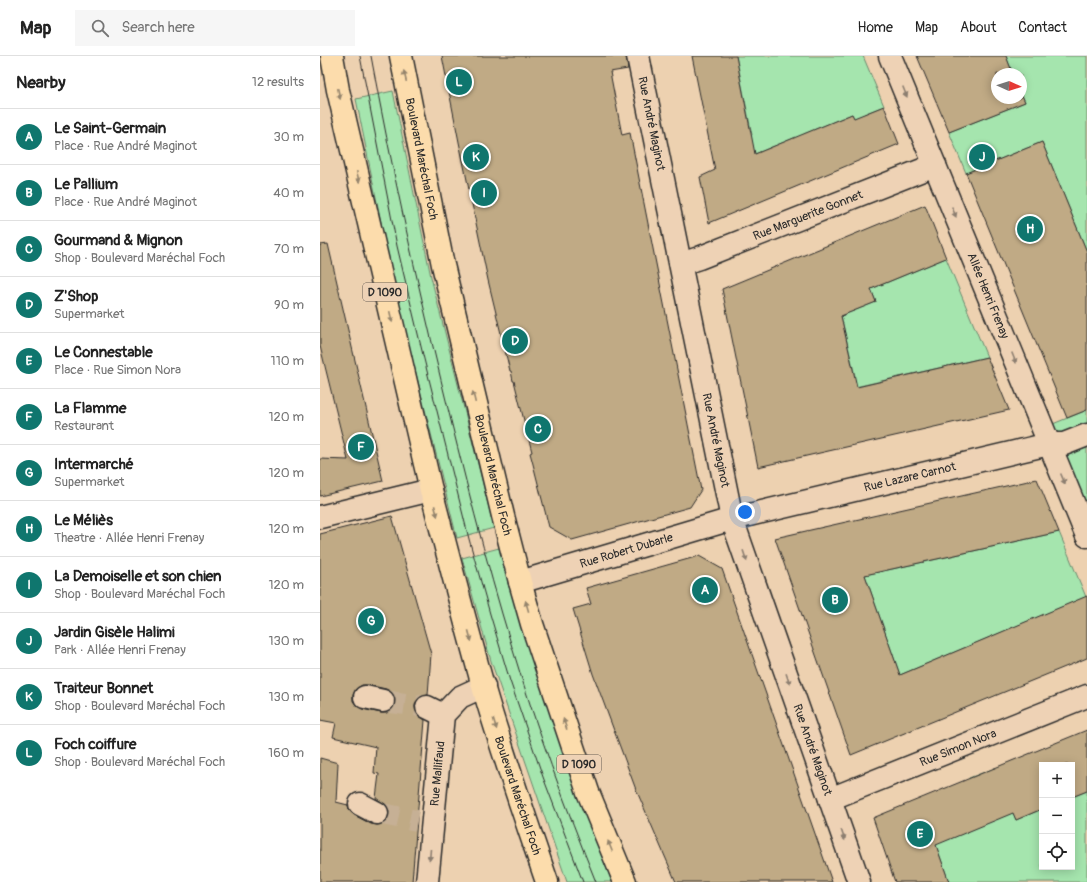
<!DOCTYPE html>
<meta charset="utf-8">
<style>
:root{--surface:#fff;--page:#f6f6f6;--text:#222;--muted:#767676;--line:#e0e0e0;--accent:#0f766e}
body{margin:0;font-family:Pangolin,sans-serif;background:var(--page);color:var(--text)}
.controls{position:absolute;right:12px;bottom:12px;display:grid;overflow:hidden;border-radius:0px;box-shadow:0 2px 10px #0003}
.controls button{width:36px;height:36px;display:grid;place-items:center;padding:0;border:0;border-bottom:1px solid var(--line);background:var(--surface);color:var(--text);font:20px sans-serif}
.compass{position:absolute;left:671px;top:12px;width:36px;height:36px;border-radius:50%;background:var(--surface);box-shadow:0 2px 10px #0003;rotate:93deg}
.you{position:absolute;left:425px;top:456px;width:14px;height:14px;margin:-10px;border:3px solid #fff;border-radius:50%;background:#1a73e8;box-shadow:0 0 0 6px #1a73e833}
.badge{display:grid;place-items:center;width:26px;height:26px;border-radius:50%;background:var(--accent);color:#fff;font-size:13px;font-weight:700}
.pin{position:absolute;translate:-50% -50%;border:2px solid #fff;box-shadow:0 1px 4px #0006}
.list{margin:0;padding:0;list-style:none}
h2{display:flex;justify-content:space-between;align-items:center;height:52px;margin:0;padding:0 16px;font-size:17px}
h2 small{font-size:13px;font-weight:400;color:var(--muted)}
.list li{display:grid;grid-template-columns:26px 1fr auto;gap:12px;align-items:center;box-sizing:border-box;height:56px;padding:0 16px;border-top:1px solid var(--line)}
.list b{display:block;font-size:15px;white-space:nowrap}
.list p{margin:0;font-size:13px;white-space:nowrap;color:var(--muted)}
.list em{font-size:13px;font-style:normal;color:var(--muted)}
.icon{flex:none;width:22px;height:22px;fill:none;stroke:currentColor;stroke-width:2;stroke-linecap:round;stroke-linejoin:round}
.map{position:relative;flex:none;width:767px;height:826px;overflow:hidden}
header{display:flex;align-items:center;gap:24px;box-sizing:border-box;height:56px;padding:0 20px;background:var(--surface);border-bottom:1px solid var(--line)}
header strong{font-size:19px}
nav{display:flex;gap:22px;margin-inline-start:auto;font-size:14px}
.search{width:280px;height:36px;background:var(--page);display:flex;align-items:center;gap:10px;box-sizing:border-box;padding:0 14px;border-radius:0px;color:var(--muted);font-size:15px}
main{display:flex}
aside{flex:1;background:var(--surface)}
.map>svg:first-child{display:block}
</style>
<header>
<strong>Map</strong>
<div class="search"><svg class="icon" aria-label="search" viewBox="0 0 24 24"><circle cx="10" cy="10" r="6"/><path d="M15 15l6 6"/></svg>Search here</div>
<nav><a>Home</a><a>Map</a><a>About</a><a>Contact</a></nav>
</header>
<main>
<aside>
<h2>Nearby<small>12 results</small></h2>
<ul class="list">
<li><span class="badge">A</span><div><b>Le Saint-Germain</b><p>Place · Rue André Maginot</p></div><em>30 m</em></li>
<li><span class="badge">B</span><div><b>Le Pallium</b><p>Place · Rue André Maginot</p></div><em>40 m</em></li>
<li><span class="badge">C</span><div><b>Gourmand &amp; Mignon</b><p>Shop · Boulevard Maréchal Foch</p></div><em>70 m</em></li>
<li><span class="badge">D</span><div><b>Z'Shop</b><p>Supermarket</p></div><em>90 m</em></li>
<li><span class="badge">E</span><div><b>Le Connestable</b><p>Place · Rue Simon Nora</p></div><em>110 m</em></li>
<li><span class="badge">F</span><div><b>La Flamme</b><p>Restaurant</p></div><em>120 m</em></li>
<li><span class="badge">G</span><div><b>Intermarché</b><p>Supermarket</p></div><em>120 m</em></li>
<li><span class="badge">H</span><div><b>Le Méliès</b><p>Theatre · Allée Henri Frenay</p></div><em>120 m</em></li>
<li><span class="badge">I</span><div><b>La Demoiselle et son chien</b><p>Shop · Boulevard Maréchal Foch</p></div><em>120 m</em></li>
<li><span class="badge">J</span><div><b>Jardin Gisèle Halimi</b><p>Park · Allée Henri Frenay</p></div><em>130 m</em></li>
<li><span class="badge">K</span><div><b>Traiteur Bonnet</b><p>Shop · Boulevard Maréchal Foch</p></div><em>130 m</em></li>
<li><span class="badge">L</span><div><b>Foch coiffure</b><p>Shop · Boulevard Maréchal Foch</p></div><em>160 m</em></li>
</ul>
</aside>
<div class="map">
<svg width="767" height="826" viewBox="0 0 767 826">
<rect width="100%" height="100%" fill="#edd1b0"/>
<filter id="ink" filterUnits="userSpaceOnUse"><feTurbulence type="fractalNoise" baseFrequency=".025" numOctaves="2"/><feDisplacementMap in="SourceGraphic" scale="8" xChannelSelector="R" yChannelSelector="G"/><feConvolveMatrix kernelMatrix="1 2 1 2 8 2 1 2 1" color-interpolation-filters="sRGB"/></filter>
<g filter="url(#ink)">
<g fill="#a5e5ae" stroke="#68886c">
<polygon points="416,0 543,0 564,50 544,58 537,69 532,58 484,78 479,93 474,82 425,102 419,86 432,79"/>
<polygon points="686,0 767,0 767,196 722,86 646,117 629,76 705,46 701,37 701,18 693,18"/>
<polygon points="73,35 111,221 174,472 137,482 73,225 36,43"/>
<polygon points="626,202 667,301 522,334 519,324 535,320 521,260 556,246 551,233"/>
<polygon points="767,354 767,480 723,372"/>
<polygon points="739,476 766,541 580,619 545,519"/>
<polygon points="179,492 199,564 259,743 292,826 247,826 171,605 142,502"/>
<polygon points="675,712 696,764 722,753 722,811 752,811 752,741 767,735 767,826 629,826 616,789 649,722"/>
</g>
<g fill="#c0aa85" stroke="#2b2b2b" fill-rule="evenodd">
<polygon points="122,0 306,0 308,13 290,16 302,79 310,77 381,434 370,451 252,484 229,471 213,408 210,397 212,396 194,325 193,325 191,315 190,315 168,224 139,86"/>
<polygon points="372,0 416,0 435,98 532,58 534,62 564,50 579,88 389,167 380,121 395,114"/>
<polygon points="597,0 686,0 693,18 677,18 677,42 701,42 701,37 705,46 629,76"/>
<polygon points="722,86 767,196 767,354 747,362 646,117"/>
<polygon points="605,149 626,202 551,233 556,246 521,260 537,331 667,301 689,354 438,411 402,233"/>
<polygon points="8,188 63,425 0,440 0,403 28,404 0,290 0,189"/>
<polygon points="717,423 739,476 545,519 580,619 767,540 767,602 531,699 455,482"/>
<path d="M72,460L111,598L108,639L100,641L96,646L95,651L97,658L105,664L92,826H0V702L18,707L16,746L28,749L29,754L34,759L51,768L57,769L64,767L68,763L69,757L67,750L56,742L59,718L54,717L56,691L13,681L16,667L0,664V478ZM42,629H48L66,633L71,636L75,642V647L72,653L67,657H61L42,653L37,650L33,645V639L36,633Z"/>
<polygon points="379,500 402,513 512,826 356,826 315,731 273,618 253,553 271,548 266,532"/>
<polygon points="767,674 767,735 752,741 752,709 722,709 722,753 696,764 693,757 616,789 629,826 575,826 553,762"/>
</g>
<g fill="none" stroke-linecap="round" stroke-linejoin="round">
<g stroke="#c6b095" stroke-width="22" stroke-dasharray="22 11" stroke-linecap="butt">
<polyline points="63,645 107,651"/>
<polyline points="57,757 97,765"/>
</g>
<g stroke="#2b2b2b" stroke-width="25">
<g id="minor">
<path id="s1" d="M318,0L412,463L539,826"/>
<path id="s2" d="M570,0L767,480"/>
<path id="s3" d="M361,208L379,202L615,109"/>
<polyline points="0,461 111,434"/>
<path id="s4" d="M200,526L412,463L729,388H744L767,379"/>
<polyline points="45,641 63,645"/>
<polyline points="107,651 123,659"/>
<path id="s5" d="M510,743L767,640"/>
<polyline points="40,748 57,757"/>
<path id="s6" d="M107,826L123,659L140,641L164,630"/>
</g>
</g>
<g stroke="#2b2b2b" stroke-width="25">
<g id="major">
<path id="s7" d="M12,0L18,34L111,434C128,500 145,565 163,630C182,696 205,761 227,826"/>
<path id="s8" d="M81,0L123,209L183,460L200,526L212,568L268,736L305,826"/>
</g>
</g>
<use href="#minor" stroke="#eed2b5" stroke-width="22"/>
<use href="#major" stroke="#fcdcac" stroke-width="22"/>
<g stroke="#2b2b2b" stroke-width="1">
<polyline points="40,0 77,190 103,299 149,483 170,558 190,625 223,721 263,826"/>
<path d="M51,0C71,109 95,217 121,324C143,414 165,503 192,591C216,671 245,749 276,826"/>
</g>
</g>
<defs><path id="oneway-solid" d="M-6-.8H1V-3.2L6.5 0L1 3.2V.8H-6Z"/></defs>
<g fill="#94846c">
<use href="#oneway-solid" transform="translate(85 20) rotate(-103)"/>
<use href="#oneway-solid" transform="translate(19 38) rotate(77)"/>
<use href="#oneway-solid" transform="translate(38 121) rotate(77)"/>
<use href="#oneway-solid" transform="translate(71 261) rotate(77)"/>
<use href="#oneway-solid" transform="translate(154 341) rotate(-103)"/>
<use href="#oneway-solid" transform="translate(116 455) rotate(75)"/>
<use href="#oneway-solid" transform="translate(207 550) rotate(-106)"/>
<use href="#oneway-solid" transform="translate(150 580) rotate(75)"/>
<use href="#oneway-solid" transform="translate(175 668) rotate(73)"/>
<use href="#oneway-solid" transform="translate(245 668) rotate(-108)"/>
<use href="#oneway-solid" transform="translate(290 790) rotate(-112)"/>
</g>
<g fill="#8c7e70">
<use href="#oneway-solid" transform="translate(585 36) rotate(68)"/>
<use href="#oneway-solid" transform="translate(634 156) rotate(68)"/>
<use href="#oneway-solid" transform="translate(694 302) rotate(68)"/>
<use href="#oneway-solid" transform="translate(743 423) rotate(67)"/>
<use href="#oneway-solid" transform="translate(425 500) rotate(71)"/>
<use href="#oneway-solid" transform="translate(468 623) rotate(71)"/>
<use href="#oneway-solid" transform="translate(523 779) rotate(71)"/>
<use href="#oneway-solid" transform="translate(110 799) rotate(95)"/>
</g>
</g>
<g text-anchor="middle" stroke-width="3" stroke-linejoin="round" paint-order="stroke">
<g fill="#eed2b5" stroke="#665d54" stroke-width="1">
<rect x="43" y="227" width="44" height="18" rx="3"/>
<rect x="237" y="699" width="44" height="18" rx="3"/>
</g>
<g font-size="11" font-weight="bold" fill="#2b2b2b">
<text x="65" y="240">D 1090</text>
<text x="259" y="712">D 1090</text>
</g>
<g font-size="12" fill="#2b2b2b" stroke="#eed2b5">
<text dy="4" stroke="none"><textPath href="#s1" startOffset="69">Rue André Maginot</textPath></text>
<text dy="4" stroke="none"><textPath href="#s8" startOffset="105">Boulevard Maréchal Foch</textPath></text>
<text dy="4" stroke="none"><textPath href="#s3" startOffset="136">Rue Marguerite Gonnet</textPath></text>
<text dy="4" stroke="none"><textPath href="#s2" startOffset="259">Allée Henri Frenay</textPath></text>
<text dy="4" stroke="none"><textPath href="#s1" startOffset="392">Rue André Maginot</textPath></text>
<text dy="4" stroke="none"><textPath href="#s8" startOffset="429">Boulevard Maréchal Foch</textPath></text>
<text dy="4" stroke="none"><textPath href="#s4" startOffset="404">Rue Lazare Carnot</textPath></text>
<text dy="4" stroke="none"><textPath href="#s4" startOffset="111">Rue Robert Dubarle</textPath></text>
<text dy="4" stroke="none"><textPath href="#s5" startOffset="138">Rue Simon Nora</textPath></text>
<text dy="4" stroke="none"><textPath href="#s1" startOffset="717">Rue André Maginot</textPath></text>
<text dy="4" stroke="none"><textPath href="#s6" startOffset="109">Rue Mallifaud</textPath></text>
<text dy="4" stroke="none"><textPath href="#s7" startOffset="763">Boulevard Maréchal Foch</textPath></text>
</g>
</g>
</svg>
<div class="controls">
<button>+</button>
<button>−</button>
<button><svg class="icon" aria-label="locate" viewBox="0 0 24 24"><circle cx="12" cy="12" r="6"/><path d="M12 2v4M12 18v4M2 12h4M18 12h4"/></svg></button>
</div>
<svg class="compass" viewBox="-18 -18 36 36"><path d="M0-13l5 13h-10z" fill="#e53935"/><path d="M0 13l5-13h-10z" fill="#767676"/></svg>
<div class="you"></div>
<div class="pin badge" style="left:385px;top:534px">A</div>
<div class="pin badge" style="left:515px;top:544px">B</div>
<div class="pin badge" style="left:218px;top:373px">C</div>
<div class="pin badge" style="left:195px;top:285px">D</div>
<div class="pin badge" style="left:600px;top:778px">E</div>
<div class="pin badge" style="left:41px;top:391px">F</div>
<div class="pin badge" style="left:51px;top:565px">G</div>
<div class="pin badge" style="left:710px;top:173px">H</div>
<div class="pin badge" style="left:164px;top:137px">I</div>
<div class="pin badge" style="left:662px;top:101px">J</div>
<div class="pin badge" style="left:156px;top:101px">K</div>
<div class="pin badge" style="left:139px;top:26px">L</div>
</div>
</main>
